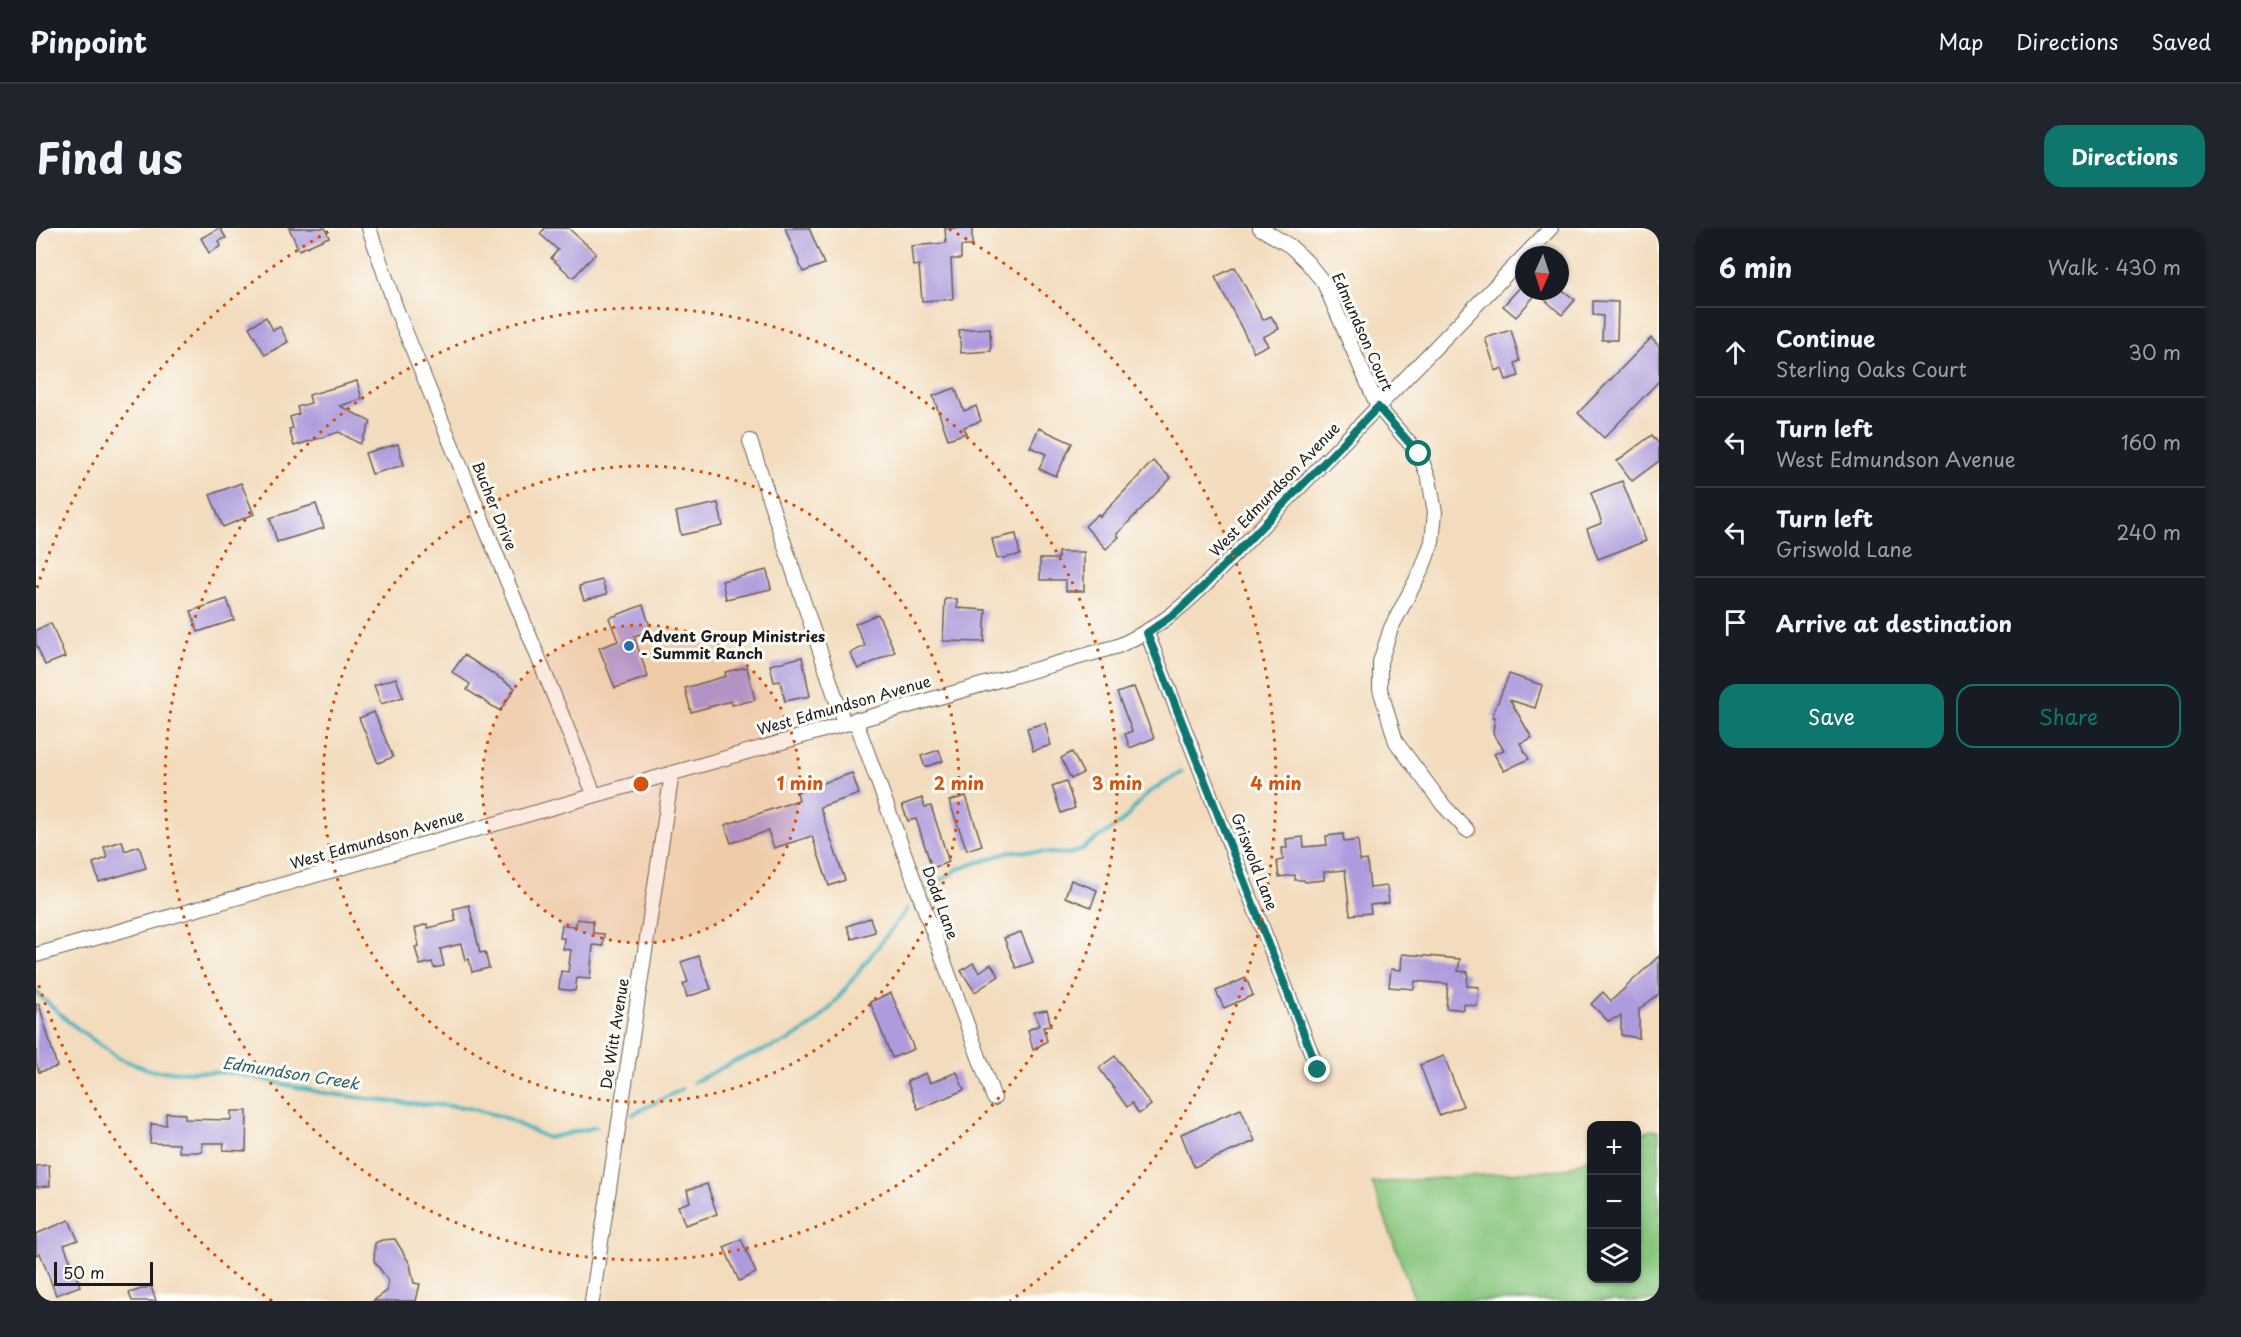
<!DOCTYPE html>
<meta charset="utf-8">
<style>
:root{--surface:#171b24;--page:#20242c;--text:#f1f3f6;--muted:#9ea1a6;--line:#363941;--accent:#0f766e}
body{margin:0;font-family:"Playpen Sans",sans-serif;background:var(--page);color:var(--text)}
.controls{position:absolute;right:18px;bottom:18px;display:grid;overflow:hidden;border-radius:12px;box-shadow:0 2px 4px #0004}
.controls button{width:54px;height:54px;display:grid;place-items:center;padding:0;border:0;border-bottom:2px solid var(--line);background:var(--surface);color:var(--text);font:30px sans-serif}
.compass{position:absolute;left:1479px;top:18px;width:54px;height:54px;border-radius:50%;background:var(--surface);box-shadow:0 2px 4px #0004;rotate:183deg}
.scale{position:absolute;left:18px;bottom:15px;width:99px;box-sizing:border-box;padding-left:6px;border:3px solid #1c1c1c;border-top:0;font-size:16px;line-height:21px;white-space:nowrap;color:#1c1c1c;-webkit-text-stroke:4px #fdfcf7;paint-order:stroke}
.stop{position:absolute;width:18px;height:18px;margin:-14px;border:4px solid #0f766e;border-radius:50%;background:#fff}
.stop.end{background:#0f766e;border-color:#fff;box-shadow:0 2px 6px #0008}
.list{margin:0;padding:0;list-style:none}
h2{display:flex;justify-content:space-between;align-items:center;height:78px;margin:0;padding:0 24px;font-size:26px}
h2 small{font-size:20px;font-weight:400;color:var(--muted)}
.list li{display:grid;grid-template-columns:39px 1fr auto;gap:18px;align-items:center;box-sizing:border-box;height:90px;padding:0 24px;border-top:2px solid var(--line)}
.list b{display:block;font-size:22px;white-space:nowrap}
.list p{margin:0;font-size:20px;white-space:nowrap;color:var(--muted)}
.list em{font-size:20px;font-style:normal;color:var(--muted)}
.actions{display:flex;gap:12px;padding:18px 24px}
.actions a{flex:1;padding:14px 0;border:2px solid var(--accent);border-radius:18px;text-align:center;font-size:21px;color:var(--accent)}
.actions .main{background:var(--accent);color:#fff}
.icon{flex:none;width:33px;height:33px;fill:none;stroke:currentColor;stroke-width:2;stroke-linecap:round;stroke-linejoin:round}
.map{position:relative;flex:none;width:1623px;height:1073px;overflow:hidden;border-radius:18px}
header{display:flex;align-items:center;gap:36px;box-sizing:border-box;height:84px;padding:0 30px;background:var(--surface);border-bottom:2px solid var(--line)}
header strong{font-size:28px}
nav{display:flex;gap:33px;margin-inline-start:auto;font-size:21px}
.intro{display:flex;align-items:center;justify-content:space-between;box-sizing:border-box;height:144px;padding:0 36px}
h1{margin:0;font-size:42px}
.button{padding:15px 27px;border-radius:18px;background:var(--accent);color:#fff;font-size:21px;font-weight:700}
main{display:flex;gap:36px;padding:0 36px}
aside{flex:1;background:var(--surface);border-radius:18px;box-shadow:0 2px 4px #0004}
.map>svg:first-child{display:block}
</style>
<header>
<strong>Pinpoint</strong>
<nav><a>Map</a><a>Directions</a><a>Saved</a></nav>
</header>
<div class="intro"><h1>Find us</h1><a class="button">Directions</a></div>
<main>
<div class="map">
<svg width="1623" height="1073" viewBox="0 0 1623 1073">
<rect width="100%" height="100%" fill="#fdfcf7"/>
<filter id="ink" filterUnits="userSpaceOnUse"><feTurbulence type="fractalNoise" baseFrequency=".0167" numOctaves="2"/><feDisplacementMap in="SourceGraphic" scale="12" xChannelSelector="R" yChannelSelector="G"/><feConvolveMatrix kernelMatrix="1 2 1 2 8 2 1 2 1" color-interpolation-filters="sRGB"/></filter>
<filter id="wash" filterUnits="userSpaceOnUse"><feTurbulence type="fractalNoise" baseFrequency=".008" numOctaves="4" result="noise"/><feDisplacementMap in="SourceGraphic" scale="24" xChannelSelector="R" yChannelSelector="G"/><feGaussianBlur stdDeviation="1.35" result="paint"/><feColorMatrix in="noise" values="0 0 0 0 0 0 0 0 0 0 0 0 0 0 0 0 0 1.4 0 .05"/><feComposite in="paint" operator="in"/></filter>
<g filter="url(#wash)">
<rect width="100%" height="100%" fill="#f3dcbd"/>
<polygon fill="#87c67d" stroke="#52714c" stroke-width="1.5" points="1614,902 1623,903 1623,1073 1379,1073 1336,955 1529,941 1555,929 1556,1050 1600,1050 1601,908"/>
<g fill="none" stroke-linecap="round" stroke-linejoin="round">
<g stroke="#43b2bc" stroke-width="4">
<polyline points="892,661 922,641 977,623 1033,626 1044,622 1086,594 1112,565 1146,544"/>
<polyline points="0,764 33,794 82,830 117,843 198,845 287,865 358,874 428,879 464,888 512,910 560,899"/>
<polyline points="658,854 699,833 752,813 776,798 796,778 871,681"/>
<polyline points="597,886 646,861"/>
</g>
</g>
<g id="blocks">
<g fill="#ae9bdd">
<polygon points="184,0 190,10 183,13 185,18 173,25 165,10"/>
<polygon points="253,0 289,0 293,9 263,22"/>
<polygon points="509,0 532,0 560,25 537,50 515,30 522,22 504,6"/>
<polygon points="749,0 773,0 788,36 767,44"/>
<polygon points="909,0 936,0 936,18 925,18 925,31 915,31 917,71 886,73 883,37 877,38 875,18 910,15"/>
<polygon points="1199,39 1227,92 1235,88 1243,101 1227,109 1232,117 1218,124 1179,49"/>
<polygon points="1488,55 1488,63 1503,63 1480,89 1467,78"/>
<polygon points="1515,63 1528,63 1539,72 1526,87 1508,71"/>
<polygon points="1557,73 1582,74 1581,112 1566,112 1567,88 1557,87"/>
<polygon points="230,89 237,102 244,99 252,114 229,127 213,99"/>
<polygon points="954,100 955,123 925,125 923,102"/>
<polygon points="1475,102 1484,133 1479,135 1483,148 1470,152 1466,140 1460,143 1449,110"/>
<polygon points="1615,110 1623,118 1623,153 1568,210 1542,185"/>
<polygon points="321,153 326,171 304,178 335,194 324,216 303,204 258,218 253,201 257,200 254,189 263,186 261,179 275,175 273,167"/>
<polygon points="919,160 928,183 940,178 945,193 928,199 930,205 912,211 897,168"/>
<polygon points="1003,200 1036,215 1020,248 1003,241 1010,226 994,219"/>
<polygon points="1616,207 1623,216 1623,233 1596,253 1581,233"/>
<polygon points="362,216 368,237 336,246 329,225"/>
<polygon points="1117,233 1135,250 1081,306 1083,309 1070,321 1049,298 1062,286 1064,289"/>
<polygon points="1586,253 1610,313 1562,331 1551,301 1566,295 1555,265"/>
<polygon points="205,255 218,286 187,299 174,267"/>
<polygon points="682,275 687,298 645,307 640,284"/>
<polygon points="280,276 288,300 241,314 234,290"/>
<polygon points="980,306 984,327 961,331 956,311"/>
<polygon points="1022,324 1048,324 1048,363 1030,363 1030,352 1004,352 1004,331 1022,331"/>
<polygon points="731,342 735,361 690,371 686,353"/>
<polygon points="566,352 571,366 548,372 543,358"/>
<polygon points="191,371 198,392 162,404 155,383"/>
<polygon points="909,371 921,371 921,380 950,382 948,414 907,413"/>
<polygon points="607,377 615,402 598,408 612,449 579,460 563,420 582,413 573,390"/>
<polygon points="842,386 859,424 822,441 814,425 829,418 819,396"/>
<polygon points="15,395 29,429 9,437 0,416 0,402"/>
<polygon points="428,427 479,460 464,483 431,462 434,456 416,444"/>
<polygon points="766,429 774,468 749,473 744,453 738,454 734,437"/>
<polygon points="711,439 719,472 696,477 695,473 655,484 649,460 690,448 689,444"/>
<polygon points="1473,446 1506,457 1499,480 1474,472 1496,510 1484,515 1493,531 1468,543 1458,526 1468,522 1457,505 1459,489 1456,489"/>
<polygon points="360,450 367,469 345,476 338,457"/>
<polygon points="1098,459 1118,510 1094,520 1089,506 1096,503 1081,465"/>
<polygon points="338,484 357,529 342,535 323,490"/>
<polygon points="1009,495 1015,517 997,523 991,500"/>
<polygon points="903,522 907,533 889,539 885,528"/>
<polygon points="1036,524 1047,545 1035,551 1025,530"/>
<polygon points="816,545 823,566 784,579 809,652 793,658 776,608 738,620 732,603 695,615 689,597 763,572 761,564"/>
<polygon points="1030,553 1039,580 1025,585 1016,558"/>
<polygon points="930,568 946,617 931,622 913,573"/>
<polygon points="886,570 889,579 895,578 913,634 896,640 880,591 872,593 866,577"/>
<polygon points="1307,606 1308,614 1322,612 1324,633 1331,632 1334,660 1351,658 1353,675 1334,677 1335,685 1314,687 1309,642 1288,644 1288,652 1269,654 1268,652 1259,652 1259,647 1243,649 1241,633 1247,632 1246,620 1251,620 1250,611 1267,609 1268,619 1291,617 1290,608"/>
<polygon points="86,613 89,623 103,618 110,640 63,654 57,635 71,630 68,619"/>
<polygon points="1035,652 1061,662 1055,679 1029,669"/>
<polygon points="433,677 444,725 449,724 453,740 436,744 433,731 429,732 425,716 404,721 408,738 398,740 396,734 384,737 379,719 383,718 379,700 391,696 392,700 420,693 417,681"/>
<polygon points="834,690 839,704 816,711 811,698"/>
<polygon points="541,691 557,693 557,705 568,706 567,718 557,717 554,751 541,750 539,763 523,761 525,743 532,744 535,722 527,721 528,710 524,710 526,697 540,698"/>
<polygon points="985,704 997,734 980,740 968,710"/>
<polygon points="1366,726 1424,731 1422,743 1432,744 1431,758 1443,759 1441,778 1428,776 1428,782 1410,780 1412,756 1379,753 1378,761 1353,759 1355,741 1365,742"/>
<polygon points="663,728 675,761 651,769 647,756 652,754 645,734"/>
<polygon points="1623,728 1623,766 1603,781 1603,810 1585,807 1585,788 1572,793 1555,776 1567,764 1575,773"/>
<polygon points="937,735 943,744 955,736 963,748 939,764 925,743"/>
<polygon points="1210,750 1217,767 1188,780 1180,763"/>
<polygon points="855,765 878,821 856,830 834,774"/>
<polygon points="0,776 3,776 21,839 3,844 0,835"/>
<polygon points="1011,782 1015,798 1007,799 1011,813 997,822 992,802 1003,797 998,784"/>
<polygon points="1079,828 1115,877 1103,886 1096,875 1091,879 1063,840"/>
<polygon points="1408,828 1427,878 1403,887 1384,837"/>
<polygon points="921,844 928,862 882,881 871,853 890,845 894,855"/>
<polygon points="1205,881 1219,913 1158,939 1145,906"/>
<polygon points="195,883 211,883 210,923 187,922 188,915 166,915 166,924 143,924 143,916 114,915 115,896 130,897 130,885 149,886 149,891 195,892"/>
<polygon points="13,937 14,958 0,959 0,938"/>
<polygon points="671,956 681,986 649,997 642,978 654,974 651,962"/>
<polygon points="33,992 42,1012 28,1017 44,1058 20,1067 4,1025 0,1027 0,1006"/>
<polygon points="359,1011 374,1036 378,1055 384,1056 380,1073 337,1073 351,1063 352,1052 338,1033 339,1015 346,1012"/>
<polygon points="705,1011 720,1045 703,1053 688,1019"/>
<polygon points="115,1058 120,1073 96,1073 93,1065"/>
</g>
</g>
</g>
<g filter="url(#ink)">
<use href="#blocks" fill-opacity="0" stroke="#675f54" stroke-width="1.5"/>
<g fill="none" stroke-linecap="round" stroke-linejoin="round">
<g stroke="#675f54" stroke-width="16">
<g id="minor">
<polyline points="333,0 361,83 558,566"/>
<polyline points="1224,0 1254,18 1271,34 1288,55 1342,179 1383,226 1393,251 1399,284 1396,314 1386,341 1355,400 1344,434 1344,461 1360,514 1408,578 1431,602"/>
<polyline points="1489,27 1515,0"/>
<polyline points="714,213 808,495"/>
<polyline points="1111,405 1282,842"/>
<polyline points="819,491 958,870"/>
<path d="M0,727L1082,418C1119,401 1140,385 1169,357L1488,28"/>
<polyline points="556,1073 636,545"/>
</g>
</g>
<use href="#minor" stroke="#fff" stroke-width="14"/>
</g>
</g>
<g fill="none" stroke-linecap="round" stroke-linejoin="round" filter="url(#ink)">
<polyline stroke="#0f766e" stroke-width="8" points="1282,842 1111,405 1142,383 1169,357 1342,179 1383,226"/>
</g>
<circle cx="605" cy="556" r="159" fill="#d4530e" fill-opacity=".12"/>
<g fill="none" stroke="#d4530e" stroke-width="3" stroke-dasharray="3 6">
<circle cx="605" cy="556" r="159"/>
<circle cx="605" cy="556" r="318"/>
<circle cx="605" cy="556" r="476"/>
<path d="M236 1073A635 635 0 0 1 1 752M1 360A635 635 0 0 1 297 1M913 1A635 635 0 0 1 974 1073"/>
</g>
<circle fill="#1f6fb2" stroke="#fdfcf7" stroke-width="2" cx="593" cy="418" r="6"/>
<g text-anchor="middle" stroke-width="6" stroke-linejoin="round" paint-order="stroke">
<g font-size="15" fill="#1c1c1c" stroke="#fdfcf7">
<text transform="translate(1326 104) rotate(66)" y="5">Edmundson Court</text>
<text transform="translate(1239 262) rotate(-46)" y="5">West Edmundson Avenue</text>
<text transform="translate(458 278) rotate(68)" y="5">Bucher Drive</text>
<text transform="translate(808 478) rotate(-16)" y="5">West Edmundson Avenue</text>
<text transform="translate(341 612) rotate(-16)" y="5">West Edmundson Avenue</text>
<text transform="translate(1218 634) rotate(69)" y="5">Griswold Lane</text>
<text transform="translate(904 675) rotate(70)" y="5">Dodd Lane</text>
<text transform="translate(579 806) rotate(-81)" y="5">De Witt Avenue</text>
</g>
<g font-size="15" font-weight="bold" fill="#1c1c1c" stroke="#fdfcf7" text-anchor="start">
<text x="605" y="414">Advent Group Ministries<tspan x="605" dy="17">- Summit Ranch</tspan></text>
</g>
<g font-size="16" font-style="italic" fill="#2e6064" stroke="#fdfcf7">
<text transform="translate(255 845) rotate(9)" y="6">Edmundson Creek</text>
</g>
</g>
<circle cx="605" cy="556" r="9" fill="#d4530e" stroke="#fdfcf7" stroke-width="3"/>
<g font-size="18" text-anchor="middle" font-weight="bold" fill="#d4530e" stroke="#fdfcf7" stroke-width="6" stroke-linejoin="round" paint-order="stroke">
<text x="764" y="562">1 min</text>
<text x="923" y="562">2 min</text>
<text x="1081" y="562">3 min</text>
<text x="1240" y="562">4 min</text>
</g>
</svg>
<div class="controls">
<button>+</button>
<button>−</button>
<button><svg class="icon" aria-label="layers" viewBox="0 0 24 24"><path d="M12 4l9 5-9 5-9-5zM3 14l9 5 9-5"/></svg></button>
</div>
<svg class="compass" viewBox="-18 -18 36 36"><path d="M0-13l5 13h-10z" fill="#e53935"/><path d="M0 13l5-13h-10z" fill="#9ea1a6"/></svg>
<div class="scale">50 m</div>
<div class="stop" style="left:1383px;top:226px"></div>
<div class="stop end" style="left:1282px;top:842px"></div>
</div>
<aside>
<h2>6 min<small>Walk · 430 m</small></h2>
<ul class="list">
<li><svg class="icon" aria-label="ahead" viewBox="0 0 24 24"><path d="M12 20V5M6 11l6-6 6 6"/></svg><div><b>Continue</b><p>Sterling Oaks Court</p></div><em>30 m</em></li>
<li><svg class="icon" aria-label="left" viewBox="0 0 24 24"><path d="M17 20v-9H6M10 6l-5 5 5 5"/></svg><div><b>Turn left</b><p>West Edmundson Avenue</p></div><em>160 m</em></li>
<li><svg class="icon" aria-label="left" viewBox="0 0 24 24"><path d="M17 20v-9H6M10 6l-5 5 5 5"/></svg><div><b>Turn left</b><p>Griswold Lane</p></div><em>240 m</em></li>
<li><svg class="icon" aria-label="arrive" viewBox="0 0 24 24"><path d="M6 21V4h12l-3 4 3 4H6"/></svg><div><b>Arrive at destination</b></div></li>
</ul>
<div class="actions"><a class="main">Save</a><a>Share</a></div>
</aside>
</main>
